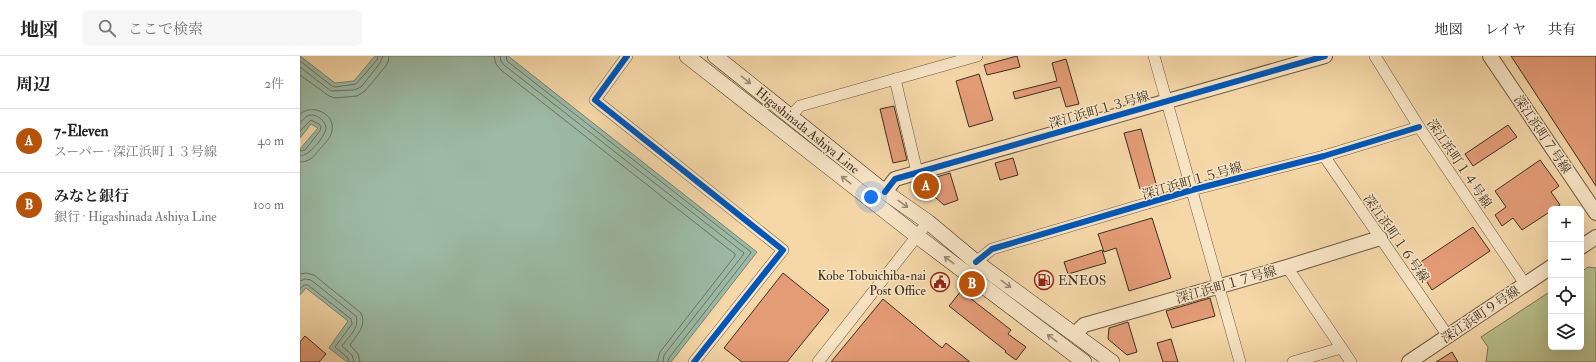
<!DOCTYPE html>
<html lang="ja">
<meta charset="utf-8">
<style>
:root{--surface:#fff;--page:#f6f6f6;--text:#222;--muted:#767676;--line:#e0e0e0;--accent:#b45309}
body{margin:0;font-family:"IM FELL Double Pica","Noto Serif JP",serif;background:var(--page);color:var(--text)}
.controls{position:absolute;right:12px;bottom:12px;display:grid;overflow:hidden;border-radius:6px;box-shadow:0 4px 16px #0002}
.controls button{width:36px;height:36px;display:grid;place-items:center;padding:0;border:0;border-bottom:1px solid var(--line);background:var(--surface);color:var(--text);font:20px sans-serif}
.you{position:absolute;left:571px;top:141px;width:14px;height:14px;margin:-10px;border:3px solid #fff;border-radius:50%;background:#1a73e8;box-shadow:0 0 0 6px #1a73e833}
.badge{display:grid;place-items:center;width:26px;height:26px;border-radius:50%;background:var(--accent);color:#fff;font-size:13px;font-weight:700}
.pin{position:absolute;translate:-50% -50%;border:2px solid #fff;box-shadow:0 1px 4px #0006}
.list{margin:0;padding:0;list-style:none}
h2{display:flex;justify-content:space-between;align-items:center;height:52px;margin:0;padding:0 16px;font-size:17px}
h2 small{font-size:13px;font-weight:400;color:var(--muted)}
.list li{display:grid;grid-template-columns:26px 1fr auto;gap:12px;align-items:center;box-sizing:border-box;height:64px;padding:0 16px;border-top:1px solid var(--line)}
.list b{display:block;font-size:15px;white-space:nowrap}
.list p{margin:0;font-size:13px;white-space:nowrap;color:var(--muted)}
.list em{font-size:13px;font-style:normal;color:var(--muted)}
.icon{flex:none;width:22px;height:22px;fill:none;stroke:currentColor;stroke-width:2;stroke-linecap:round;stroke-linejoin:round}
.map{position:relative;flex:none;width:1296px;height:306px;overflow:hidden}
header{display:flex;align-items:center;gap:24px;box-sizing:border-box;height:56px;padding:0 20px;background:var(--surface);border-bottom:1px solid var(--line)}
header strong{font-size:19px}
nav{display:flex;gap:22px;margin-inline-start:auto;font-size:14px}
.search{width:280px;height:36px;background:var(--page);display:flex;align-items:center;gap:10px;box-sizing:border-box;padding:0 14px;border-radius:6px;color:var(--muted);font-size:15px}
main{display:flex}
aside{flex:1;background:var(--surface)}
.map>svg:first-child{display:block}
</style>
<header>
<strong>地図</strong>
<div class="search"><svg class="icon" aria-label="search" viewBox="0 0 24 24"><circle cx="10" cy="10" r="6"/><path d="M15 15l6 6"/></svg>ここで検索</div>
<nav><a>地図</a><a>レイヤ</a><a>共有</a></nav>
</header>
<main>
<aside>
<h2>周辺<small>2件</small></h2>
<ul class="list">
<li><span class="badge">A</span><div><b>7-Eleven</b><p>スーパー · 深江浜町１３号線</p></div><em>40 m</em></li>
<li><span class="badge">B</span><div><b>みなと銀行</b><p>銀行 · Higashinada Ashiya Line</p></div><em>100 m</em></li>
</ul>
</aside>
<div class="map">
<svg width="1296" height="306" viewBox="0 0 1296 306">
<rect width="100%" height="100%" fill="#f5d7a8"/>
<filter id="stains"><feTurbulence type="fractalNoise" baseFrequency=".005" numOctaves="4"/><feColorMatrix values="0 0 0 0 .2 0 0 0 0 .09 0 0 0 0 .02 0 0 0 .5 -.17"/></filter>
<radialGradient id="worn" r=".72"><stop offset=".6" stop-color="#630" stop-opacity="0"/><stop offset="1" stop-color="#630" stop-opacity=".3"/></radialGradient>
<polygon fill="#b8bf8a" stroke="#7a7756" points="1288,211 1296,212 1296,306 1186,306 1188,291 1181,281 1251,235 1251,291 1281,291 1281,216"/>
<polygon fill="#9cbaa6" stroke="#768271" points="0,0 35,27 54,25 75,0 208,0 457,196 371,306 47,306 29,292 48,265 6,232 0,239 0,93 18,72 11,68 0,82"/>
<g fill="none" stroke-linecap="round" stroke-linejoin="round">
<g stroke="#6c7464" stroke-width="1">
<polyline points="194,0 196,8 201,14 435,198 435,200 360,296 357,306"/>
<polyline points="200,0 201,5 204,9 444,197 443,199 364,299 363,306"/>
<polyline points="206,0 207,5 451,196 450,198 369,302 368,306"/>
<polyline points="0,5 32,30 35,31 56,28 77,4 78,0"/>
<polyline points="0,11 31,35 54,34 61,31 80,7 83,0"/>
<polyline points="0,19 29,40 35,42 57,40 65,35 85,11 88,6 89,0"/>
<path d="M0,58C12,47 36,58 32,75C31,82 24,88 20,93C14,100 10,106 0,106"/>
<path d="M0,67C2,65 4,62 7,60C15,56 25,64 26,72C25,81 9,100 0,100"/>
<polyline points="0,75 11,64 19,68 21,71 20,75 5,94 0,95"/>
<path d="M0,218L6,217L14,219L61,257C67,270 57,278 50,289L58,298L60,306"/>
<path d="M0,225L5,223L11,224L56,260C60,272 48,281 42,290L52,299L54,306"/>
<polyline points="0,233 4,229 8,229 51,263 52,268 35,291 48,302 49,306"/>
</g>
</g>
<g fill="#e49c77" stroke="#3c2f21">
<polygon points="717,0 720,11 687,19 684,9"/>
<polygon points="1211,0 1296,0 1296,130"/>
<polygon points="766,3 779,48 766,51 760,31 715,43 713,36 757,25 752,7"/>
<polygon points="679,18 693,64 669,71 656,25"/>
<polygon points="594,50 607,104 593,107 580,53"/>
<polygon points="1208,69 1217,81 1173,110 1165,98"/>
<polygon points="841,73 856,128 840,133 824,77"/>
<polygon points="713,102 718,119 700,124 695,107"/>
<polygon points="1240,104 1259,130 1251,136 1260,149 1254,153 1251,153 1251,155 1222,174 1213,162 1202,170 1195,159 1206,151 1195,135"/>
<polygon points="650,117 658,144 644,149 629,136 617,140 620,126"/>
<polygon points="852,162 871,222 829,235 816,192 804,196 798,178"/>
<polygon points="1173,171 1190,195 1132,234 1116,209"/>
<polygon points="802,194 806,207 768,218 764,206"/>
<polygon points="483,217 529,254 487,306 442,306 424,292"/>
<polygon points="661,235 711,274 708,278 726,291 716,304 705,296 706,295 649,250"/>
<polygon points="910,242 915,260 872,272 866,255"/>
<polygon points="583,243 642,292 646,287 670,306 531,306"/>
<polygon points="828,266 837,296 827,299 808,283 809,272"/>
<polygon points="5,280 26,298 19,306 0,306 0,286"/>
<polygon points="871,283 878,306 863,306 857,287"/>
<polygon points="1152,296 1158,306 1136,306"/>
</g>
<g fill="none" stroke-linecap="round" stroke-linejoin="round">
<g stroke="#6a5943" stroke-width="12">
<g id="minor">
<polyline points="327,0 295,44 483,194 394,306"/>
<polyline points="854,0 940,306"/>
<polyline points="1075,0 1119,71 1225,228"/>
<polyline points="595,23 617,116"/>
<polyline points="491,60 500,50 677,0"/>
<polyline points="1024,100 1148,280"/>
<polyline points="676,206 692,193 892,134 1024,100 1119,71"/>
<polyline points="987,211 1051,306"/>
<polyline points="518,306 628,166"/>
<polyline points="993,306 1041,292"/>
</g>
</g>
<g stroke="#6a5943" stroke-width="16">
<g id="tertiary">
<polyline points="1190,0 1296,157"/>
<polyline points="585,136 595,123 1025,0"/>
<polyline points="1281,191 1296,181"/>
<polyline points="775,278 784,269 987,211 1080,182"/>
<polyline points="1109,306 1251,211"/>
</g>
</g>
<g stroke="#3c2f21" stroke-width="16">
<g id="secondary">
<polyline points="387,0 617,180 784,306"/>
<polyline points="415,0 585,136 628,166 676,206 812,306"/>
</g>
</g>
<use href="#minor" stroke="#f8e5c6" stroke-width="11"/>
<use href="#tertiary" stroke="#f8e5c6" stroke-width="14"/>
<use href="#secondary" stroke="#f8e5c6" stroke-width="15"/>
<g stroke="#f8e5c6" stroke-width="8">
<g id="cycleway">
<polyline points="327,0 295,44 483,194 394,306"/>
<polyline points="585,136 595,123 1025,0"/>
<polyline points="676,206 692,193 892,134 1024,100 1119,71"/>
</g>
</g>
<use href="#cycleway" stroke="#0057b8" stroke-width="6"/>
</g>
<defs><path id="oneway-shaft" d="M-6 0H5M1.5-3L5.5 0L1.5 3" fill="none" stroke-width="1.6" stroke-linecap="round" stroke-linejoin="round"/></defs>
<g stroke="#9a8a74">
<use href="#oneway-shaft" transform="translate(446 24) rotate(39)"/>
<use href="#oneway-shaft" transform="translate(546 124) rotate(-142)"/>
<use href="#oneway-shaft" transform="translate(603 148) rotate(36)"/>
<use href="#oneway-shaft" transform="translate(649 204) rotate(-143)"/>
<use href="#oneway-shaft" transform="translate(706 228) rotate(36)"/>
<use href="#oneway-shaft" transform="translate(752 282) rotate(-143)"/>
</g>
<defs>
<g id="fuel-ring" transform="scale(1)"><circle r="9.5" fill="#f8e5c6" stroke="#8f2418" stroke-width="1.5"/><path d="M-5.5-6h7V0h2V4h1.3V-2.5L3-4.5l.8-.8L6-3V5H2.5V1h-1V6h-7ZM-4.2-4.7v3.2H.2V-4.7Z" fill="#8f2418"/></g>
<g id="civic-ring" transform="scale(1)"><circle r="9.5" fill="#f8e5c6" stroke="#8f2418" stroke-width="1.5"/><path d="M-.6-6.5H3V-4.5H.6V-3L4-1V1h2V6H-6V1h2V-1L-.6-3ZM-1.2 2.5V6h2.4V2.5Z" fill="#8f2418"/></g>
</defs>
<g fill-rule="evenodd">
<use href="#fuel-ring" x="744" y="224"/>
<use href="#civic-ring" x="640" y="226"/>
</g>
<g text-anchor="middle" stroke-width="3" stroke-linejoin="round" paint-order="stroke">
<g font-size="13" fill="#3c2f21" stroke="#f8e5c6">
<text transform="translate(799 53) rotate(-16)" y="5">深江浜町１３号線</text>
<text transform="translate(508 74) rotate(39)" y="5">Higashinada Ashiya Line</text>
<text transform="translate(1243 78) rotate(56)" y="5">深江浜町７号線</text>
<text transform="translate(1160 107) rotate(56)" y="5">深江浜町１４号線</text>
<text transform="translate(892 124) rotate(-16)" y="5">深江浜町１５号線</text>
<text transform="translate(1097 182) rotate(55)" y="5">深江浜町１６号線</text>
<text transform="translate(926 228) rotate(-16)" y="5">深江浜町１７号線</text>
<text transform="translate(1180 258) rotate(-34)" y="5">深江浜町９号線</text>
</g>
<g font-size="13" fill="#3c2f21" stroke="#f8e5c6" text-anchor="end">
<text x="626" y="224">Kobe Tobuichiba-nai<tspan x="626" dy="15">Post Office</tspan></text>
<text x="758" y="229" text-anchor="start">ENEOS</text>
</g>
</g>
<rect width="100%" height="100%" filter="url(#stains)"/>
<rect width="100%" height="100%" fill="url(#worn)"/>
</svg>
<div class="controls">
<button>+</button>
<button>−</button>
<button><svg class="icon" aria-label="locate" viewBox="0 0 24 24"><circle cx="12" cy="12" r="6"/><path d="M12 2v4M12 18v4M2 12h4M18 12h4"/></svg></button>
<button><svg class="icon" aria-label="layers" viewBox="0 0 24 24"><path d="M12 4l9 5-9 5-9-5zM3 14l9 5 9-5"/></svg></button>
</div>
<div class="you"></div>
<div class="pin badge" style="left:626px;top:130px">A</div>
<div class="pin badge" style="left:672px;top:228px">B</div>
</div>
</main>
